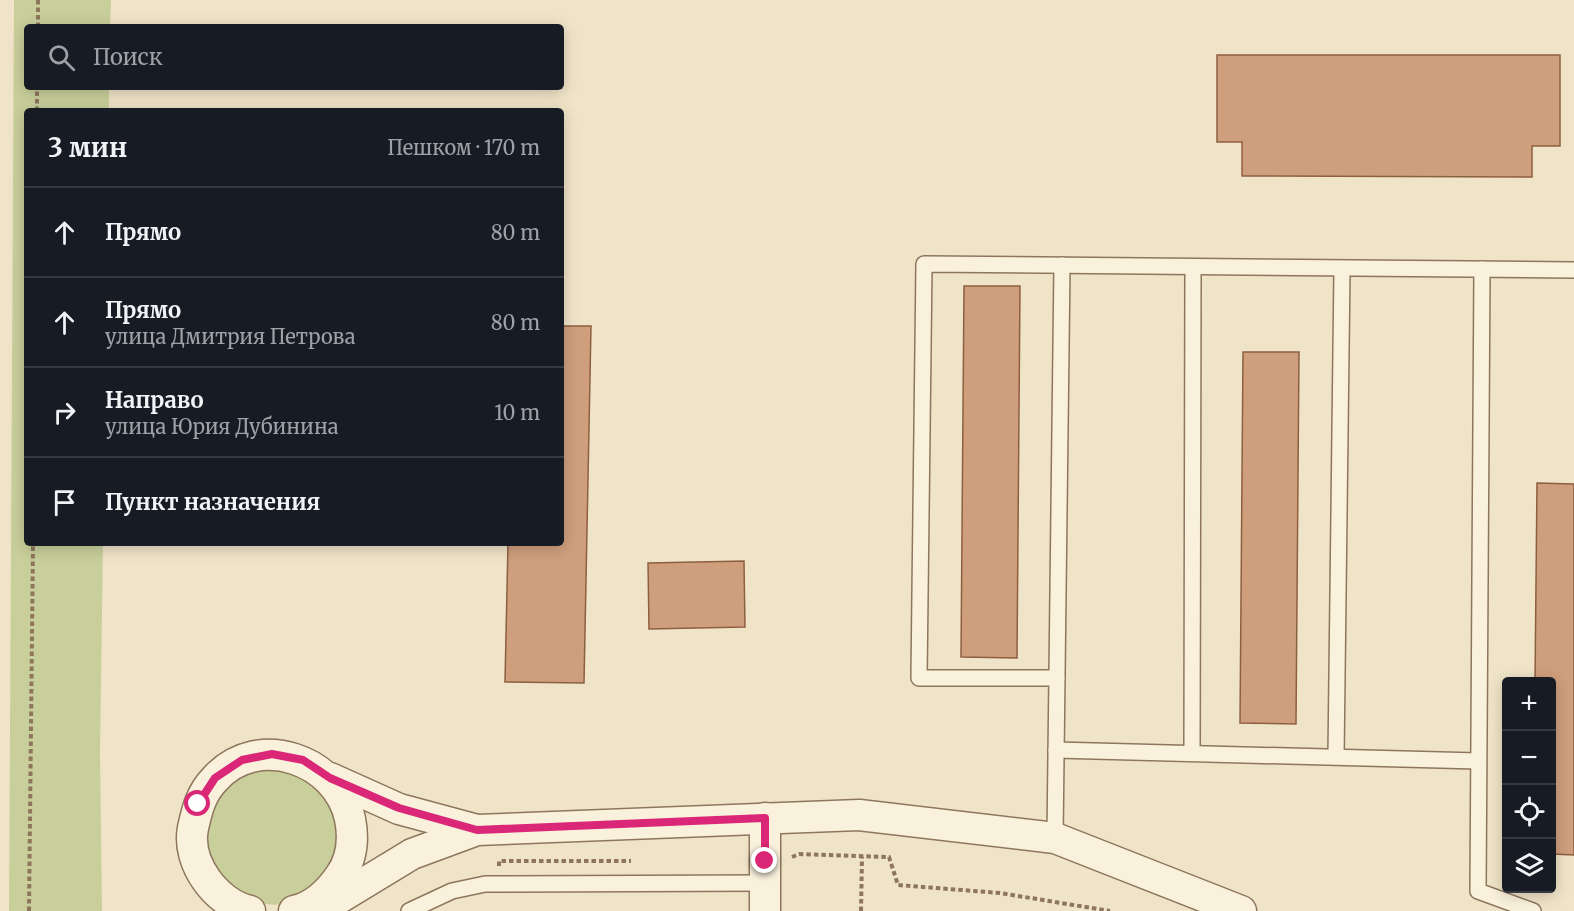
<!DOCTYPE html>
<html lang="ru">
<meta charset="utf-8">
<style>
:root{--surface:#171b24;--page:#242831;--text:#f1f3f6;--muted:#9ea1a6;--line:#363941}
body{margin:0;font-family:Merriweather,serif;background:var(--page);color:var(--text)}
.controls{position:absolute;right:18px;bottom:18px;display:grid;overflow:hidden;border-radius:6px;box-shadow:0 3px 15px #0003}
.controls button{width:54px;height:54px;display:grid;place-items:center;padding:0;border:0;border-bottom:2px solid var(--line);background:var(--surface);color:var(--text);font:30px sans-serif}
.stop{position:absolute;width:18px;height:18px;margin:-14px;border:4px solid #db2777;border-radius:50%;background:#fff}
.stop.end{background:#db2777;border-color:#fff;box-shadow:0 2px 6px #0008}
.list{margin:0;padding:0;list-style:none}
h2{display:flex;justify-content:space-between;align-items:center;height:78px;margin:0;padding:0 24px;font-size:26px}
h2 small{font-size:20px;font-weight:400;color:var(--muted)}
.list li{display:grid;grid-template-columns:39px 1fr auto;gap:18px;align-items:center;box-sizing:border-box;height:90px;padding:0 24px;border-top:2px solid var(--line)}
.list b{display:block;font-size:22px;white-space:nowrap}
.list p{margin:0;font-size:20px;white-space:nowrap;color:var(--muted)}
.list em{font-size:20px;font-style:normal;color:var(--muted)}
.icon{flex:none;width:33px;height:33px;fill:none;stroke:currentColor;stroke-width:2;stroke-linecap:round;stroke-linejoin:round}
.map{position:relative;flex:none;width:1574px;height:911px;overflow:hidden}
.search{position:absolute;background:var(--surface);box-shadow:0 3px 15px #0003;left:24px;top:24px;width:540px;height:66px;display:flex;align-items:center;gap:15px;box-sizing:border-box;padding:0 21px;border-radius:6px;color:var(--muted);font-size:22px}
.panel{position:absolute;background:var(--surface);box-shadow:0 3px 15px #0003;left:24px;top:108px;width:540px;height:438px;border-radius:6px}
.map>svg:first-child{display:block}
</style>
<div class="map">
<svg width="1574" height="911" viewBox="0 0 1574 911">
<rect width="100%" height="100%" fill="#f0e4c8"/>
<g fill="#c9cf9b">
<polygon points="14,0 111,0 110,27 27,27 27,87 109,87 109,111 27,111 27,543 103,543 100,752 102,911 9,911"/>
<polygon points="267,764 312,779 338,818 340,842 333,865 299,898 276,905 254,903 215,880 201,816 225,779"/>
</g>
<g fill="#cf9f7d" stroke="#8d5f41" stroke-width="1.5">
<polygon points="1217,55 1560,55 1560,146 1532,146 1532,177 1242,176 1242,142 1217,142"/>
<polygon points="964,286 1020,286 1017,658 961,657"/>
<polygon points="561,326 591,326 584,683 505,682 508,543 561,543"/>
<polygon points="1243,352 1299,352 1296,724 1240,723"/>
<polygon points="1537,483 1574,484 1574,855 1552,854 1552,682 1535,682"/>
<polygon points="744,561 745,627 649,629 648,563"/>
</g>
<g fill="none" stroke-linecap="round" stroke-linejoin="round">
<g stroke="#8d765c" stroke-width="18">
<g id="service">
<polyline points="1482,269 1478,891 1533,911"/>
<polyline points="1057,678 919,678 924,264 1574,270"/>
<polyline points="1056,750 1478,761"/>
<polyline points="1192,753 1193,267"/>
<polyline points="1336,757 1342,269"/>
<polyline points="1055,838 1062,265"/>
<polyline points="409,911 452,891 485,884 765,883"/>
</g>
</g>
<g stroke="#8d765c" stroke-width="33">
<g id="minor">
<polyline points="330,778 399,809 477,830"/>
<path d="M250,911C217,904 186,863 193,828C197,810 201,793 215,779C258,731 338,760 350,819C354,839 352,859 340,876C329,892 314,907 294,911"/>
<polyline points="318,911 412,854 477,830 859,815 1055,838 1241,911"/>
<polyline points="765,911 765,818"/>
</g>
</g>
<g stroke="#8d765c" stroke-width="4" stroke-dasharray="4.5 3" stroke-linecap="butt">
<polyline points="38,27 38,0"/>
<polyline points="37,111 37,87"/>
<polyline points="792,857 799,854 889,857 898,885 1000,893 1110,911"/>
<polyline points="499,866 499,861 631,861"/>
<polyline points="29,911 33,543"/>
<polyline points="861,911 862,857"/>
</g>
<use href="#service" stroke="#faf1dc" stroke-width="15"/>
<use href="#minor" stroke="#faf1dc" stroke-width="30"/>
</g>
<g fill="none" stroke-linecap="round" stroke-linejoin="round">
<polyline stroke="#db2777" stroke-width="8" points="198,804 215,778 242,760 272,754 303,760 330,778 399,808 477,830 765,818 765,861"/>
</g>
</svg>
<div class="controls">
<button>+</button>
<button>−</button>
<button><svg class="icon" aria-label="locate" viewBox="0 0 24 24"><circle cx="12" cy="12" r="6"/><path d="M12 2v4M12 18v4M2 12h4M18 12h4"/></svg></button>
<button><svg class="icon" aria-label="layers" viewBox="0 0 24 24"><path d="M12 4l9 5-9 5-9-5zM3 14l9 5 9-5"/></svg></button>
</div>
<div class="stop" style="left:198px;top:804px"></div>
<div class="stop end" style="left:765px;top:861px"></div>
<div class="search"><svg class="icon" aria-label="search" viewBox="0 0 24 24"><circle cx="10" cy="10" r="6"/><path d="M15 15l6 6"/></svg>Поиск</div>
<section class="panel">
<h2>3 мин<small>Пешком · 170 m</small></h2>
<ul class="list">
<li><svg class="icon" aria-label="ahead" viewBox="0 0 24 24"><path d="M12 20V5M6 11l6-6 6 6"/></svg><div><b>Прямо</b></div><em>80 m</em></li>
<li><svg class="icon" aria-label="ahead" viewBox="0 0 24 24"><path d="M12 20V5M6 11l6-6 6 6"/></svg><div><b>Прямо</b><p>улица Дмитрия Петрова</p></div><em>80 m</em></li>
<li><svg class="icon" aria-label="right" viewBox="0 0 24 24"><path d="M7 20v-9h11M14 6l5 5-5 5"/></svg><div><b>Направо</b><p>улица Юрия Дубинина</p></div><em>10 m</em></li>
<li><svg class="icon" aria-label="arrive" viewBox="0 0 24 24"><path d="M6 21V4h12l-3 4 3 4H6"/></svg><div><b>Пункт назначения</b></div></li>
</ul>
</section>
</div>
